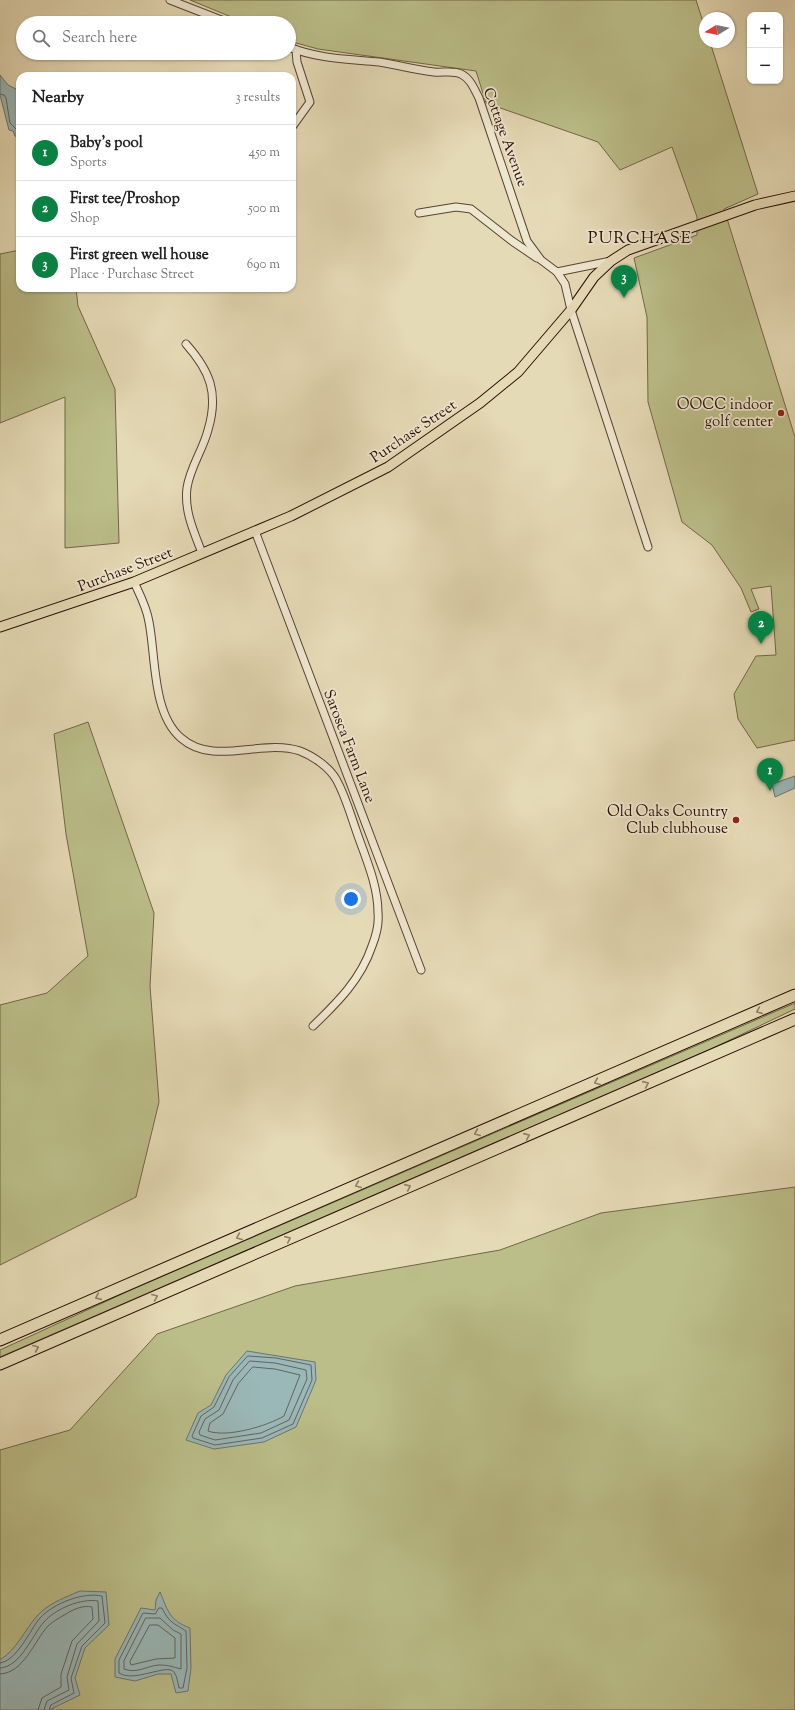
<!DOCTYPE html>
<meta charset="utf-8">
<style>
:root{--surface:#fff;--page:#f6f6f6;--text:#222;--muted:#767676;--line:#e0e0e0;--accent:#0b8043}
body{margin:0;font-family:"Sorts Mill Goudy",serif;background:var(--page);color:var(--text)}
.controls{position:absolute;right:12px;top:12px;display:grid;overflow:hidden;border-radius:8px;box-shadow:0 1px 3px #0004}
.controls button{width:36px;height:36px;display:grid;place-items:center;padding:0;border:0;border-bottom:1px solid var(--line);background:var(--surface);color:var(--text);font:20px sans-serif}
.compass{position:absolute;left:699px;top:12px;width:36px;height:36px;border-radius:50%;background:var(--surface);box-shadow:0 1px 3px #0004;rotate:260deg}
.you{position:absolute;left:351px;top:899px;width:14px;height:14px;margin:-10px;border:3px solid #fff;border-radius:50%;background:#1a73e8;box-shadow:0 0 0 6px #1a73e833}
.badge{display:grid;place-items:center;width:26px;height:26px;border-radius:50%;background:var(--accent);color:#fff;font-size:13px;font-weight:700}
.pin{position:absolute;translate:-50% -33px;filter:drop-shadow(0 1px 2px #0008)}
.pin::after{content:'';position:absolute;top:21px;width:14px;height:12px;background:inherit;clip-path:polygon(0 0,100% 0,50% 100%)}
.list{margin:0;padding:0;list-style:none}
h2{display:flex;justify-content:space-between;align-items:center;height:52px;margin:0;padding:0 16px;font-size:17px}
h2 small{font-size:13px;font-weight:400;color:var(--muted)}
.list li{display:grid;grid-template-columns:26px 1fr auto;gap:12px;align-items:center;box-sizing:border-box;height:56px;padding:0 16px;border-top:1px solid var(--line)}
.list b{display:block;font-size:15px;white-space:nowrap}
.list p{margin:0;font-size:13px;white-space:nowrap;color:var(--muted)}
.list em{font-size:13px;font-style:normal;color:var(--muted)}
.icon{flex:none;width:22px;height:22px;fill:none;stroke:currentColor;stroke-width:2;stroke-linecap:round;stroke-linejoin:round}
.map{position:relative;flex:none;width:795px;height:1710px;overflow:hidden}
.search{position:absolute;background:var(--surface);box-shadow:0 1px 3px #0004;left:16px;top:16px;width:280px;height:44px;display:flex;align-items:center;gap:10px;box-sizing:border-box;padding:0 14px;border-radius:22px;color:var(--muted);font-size:15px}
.panel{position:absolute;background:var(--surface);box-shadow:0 1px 3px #0004;left:16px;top:72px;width:280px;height:220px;border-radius:12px}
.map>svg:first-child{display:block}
</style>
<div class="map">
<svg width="795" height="1710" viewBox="0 0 795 1710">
<rect width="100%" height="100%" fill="#e5dab6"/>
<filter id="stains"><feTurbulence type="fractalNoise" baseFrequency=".005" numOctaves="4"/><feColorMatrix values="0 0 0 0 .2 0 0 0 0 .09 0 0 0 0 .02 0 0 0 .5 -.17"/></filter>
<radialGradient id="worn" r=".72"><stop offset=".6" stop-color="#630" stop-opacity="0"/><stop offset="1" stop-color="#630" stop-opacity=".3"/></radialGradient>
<g fill="#bbbe89" stroke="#736647">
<polygon points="190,0 696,0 705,28 705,42 710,42 758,194 724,209 795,437 795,740 757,748 738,719 734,694 756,656 776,655 771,586 751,589 759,609 751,612 741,588 712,545 682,522 648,402 647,317 634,258 697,235 697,217 672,147 620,170 598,142 486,103 476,71 318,49 289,41 289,23 246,23"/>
<polygon points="20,250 20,288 76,288 78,306 115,389 119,543 65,548 65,397 0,423 0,254"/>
<polygon points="88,722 154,913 150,986 159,1102 136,1197 0,1265 0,1005 47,993 88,956 66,834 54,734"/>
<polygon points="795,1003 795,1009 711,1049 0,1357 0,1350 133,1289"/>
<polygon points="795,1187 795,1710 0,1710 0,1450 70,1430 157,1334 295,1286 500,1250 601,1213"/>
</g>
<g fill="#9ab8b8" stroke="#6e7470">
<polygon points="0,75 8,85 20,91 20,138 15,136 13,131 9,130 0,95"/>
<polygon points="795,776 795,788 775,797 772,784"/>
<polygon points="247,1351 315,1362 316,1380 296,1427 264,1442 214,1449 186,1440 198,1413 211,1405 226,1375"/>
<path d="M80,1591L106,1592L109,1625L85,1648L75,1678L80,1695L49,1710H0V1660C17,1649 24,1631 37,1616C47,1604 66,1597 80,1591Z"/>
<path d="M160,1592C168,1611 169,1620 190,1628L191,1668L188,1691L176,1693L171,1674H158L135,1681L115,1677V1659L141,1608L155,1610L156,1600Z"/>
</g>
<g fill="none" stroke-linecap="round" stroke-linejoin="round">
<g stroke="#62645e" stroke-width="1">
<polyline points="0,94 4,95 6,98 10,123 20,133"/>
<polygon points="248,1356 276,1358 311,1365 312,1380 293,1424 262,1438 215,1445 193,1438 192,1436 201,1416 214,1407 229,1377"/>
<polygon points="250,1361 275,1363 306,1370 307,1379 289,1420 261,1433 215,1440 200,1435 199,1432 205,1419 219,1410 233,1380"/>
<path d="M253,1367L275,1369L300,1375L284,1416C267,1426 227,1438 208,1431L210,1423L223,1414L238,1384Z"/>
<path d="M159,1608H162C169,1623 174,1623 186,1631L187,1668L183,1688H179C178,1683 177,1676 174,1672C167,1663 135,1683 119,1673V1660L143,1613L155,1614Z"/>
<path d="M146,1618H160L173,1630L181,1634V1669C173,1667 169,1665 159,1665C146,1666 137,1674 124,1669V1661Z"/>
<polygon points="150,1625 158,1625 175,1638 175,1658 156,1659 131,1665 130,1662"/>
<path d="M0,1663C17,1661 30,1630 40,1618C54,1603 83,1592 102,1596L105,1623L82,1646L71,1678L74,1693L51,1705L49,1710"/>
<path d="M0,1668C21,1667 32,1635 44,1622C55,1609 81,1598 98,1601L99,1621L77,1644L67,1677L69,1690L47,1701L44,1710"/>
<path d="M0,1674C24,1673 34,1641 48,1626C53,1621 61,1617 66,1614C74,1609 83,1605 92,1607L93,1619L72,1641L61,1674V1687L42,1698L38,1710"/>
</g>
<g stroke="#5a4231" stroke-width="9">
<g id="minor">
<polyline points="170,0 229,23"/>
<path d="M289,47C318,59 349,59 379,62C398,65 416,70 434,72C443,73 453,70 461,74C471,79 474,89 479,98L527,241L541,260L557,272L611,261"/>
<polyline points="292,127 310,102 297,62 296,50"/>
<polyline points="419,213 456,207 471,209 512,241 537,258"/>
<polyline points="557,272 565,284 571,310 648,547"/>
<path d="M186,344C210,371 219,393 208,430C203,450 190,467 187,488C184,511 194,532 202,553"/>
<polyline points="255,531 421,970"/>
<path d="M134,582C140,595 147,608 149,622C156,657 152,713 181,738C214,767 262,738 300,751C313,756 329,767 336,779C345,795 350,813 356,830C365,857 378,884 378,913C379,923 376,936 372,946C361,979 338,1002 313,1026"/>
</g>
</g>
<g stroke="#2b0f05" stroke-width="11">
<polyline id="major" points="0,627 134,582 291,516 388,467 480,403 518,372 571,310 594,277 611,261 628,250 755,205 795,196"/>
</g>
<g stroke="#2b0f05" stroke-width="13">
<g id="highway">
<polyline points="0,1340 795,995"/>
<polyline points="0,1364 795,1019"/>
</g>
</g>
<use href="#minor" stroke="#eee7d0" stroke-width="7"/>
<use href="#major" stroke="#e5dab6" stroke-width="9"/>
<use href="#highway" stroke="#e5dab6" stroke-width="11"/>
</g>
<defs><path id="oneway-chevron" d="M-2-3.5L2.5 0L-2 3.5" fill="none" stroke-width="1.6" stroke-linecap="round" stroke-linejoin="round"/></defs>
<g stroke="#917f66">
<use href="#oneway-chevron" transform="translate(759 1011) rotate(156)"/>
<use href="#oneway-chevron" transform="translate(597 1082) rotate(157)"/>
<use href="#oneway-chevron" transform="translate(646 1084) rotate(-24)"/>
<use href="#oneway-chevron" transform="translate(477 1133) rotate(157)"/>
<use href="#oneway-chevron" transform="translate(527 1136) rotate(-24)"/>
<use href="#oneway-chevron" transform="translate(358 1185) rotate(157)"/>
<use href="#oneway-chevron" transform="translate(408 1187) rotate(-24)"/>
<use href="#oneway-chevron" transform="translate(239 1237) rotate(157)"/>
<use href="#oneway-chevron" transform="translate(288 1239) rotate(-24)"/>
<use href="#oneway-chevron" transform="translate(98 1297) rotate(156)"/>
<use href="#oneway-chevron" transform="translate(155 1297) rotate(-23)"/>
<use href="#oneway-chevron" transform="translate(36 1348) rotate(-23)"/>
</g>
<g fill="#8f2418" stroke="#eee7d0" stroke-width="1.5">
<circle cx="781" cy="413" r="4"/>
<circle cx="736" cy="820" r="4"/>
</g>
<g text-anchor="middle" stroke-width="3.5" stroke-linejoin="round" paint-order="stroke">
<g font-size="15" fill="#2b0f05" stroke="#eee7d0">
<text transform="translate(506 137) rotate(70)" y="5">Cottage Avenue</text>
<text transform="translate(413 431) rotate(-34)" y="5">Purchase Street</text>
<text transform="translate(125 569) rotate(-21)" y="5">Purchase Street</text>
<text transform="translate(350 746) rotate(69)" y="5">Sarosca Farm Lane</text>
</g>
<g font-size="15" fill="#2b0f05" stroke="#eee7d0" text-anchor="end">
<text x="773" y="409">OOCC indoor<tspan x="773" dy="17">golf center</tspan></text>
<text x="728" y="816">Old Oaks Country<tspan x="728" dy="17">Club clubhouse</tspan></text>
</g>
<g font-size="17" letter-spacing="1" fill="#2b0f05" stroke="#eee7d0">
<text x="640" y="243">PURCHASE</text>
</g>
</g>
<rect width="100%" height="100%" filter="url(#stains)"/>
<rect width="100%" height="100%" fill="url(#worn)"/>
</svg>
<div class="controls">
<button>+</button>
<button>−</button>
</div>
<svg class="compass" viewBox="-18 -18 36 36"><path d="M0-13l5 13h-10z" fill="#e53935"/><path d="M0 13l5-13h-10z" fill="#767676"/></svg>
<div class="you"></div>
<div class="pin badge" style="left:770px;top:791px">1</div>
<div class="pin badge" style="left:761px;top:644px">2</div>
<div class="pin badge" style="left:624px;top:298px">3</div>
<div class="search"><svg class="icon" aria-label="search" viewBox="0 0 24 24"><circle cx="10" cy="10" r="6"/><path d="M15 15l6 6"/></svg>Search here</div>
<section class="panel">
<h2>Nearby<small>3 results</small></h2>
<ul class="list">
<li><span class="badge">1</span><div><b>Baby's pool</b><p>Sports</p></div><em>450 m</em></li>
<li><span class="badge">2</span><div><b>First tee/Proshop</b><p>Shop</p></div><em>500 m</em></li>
<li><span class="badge">3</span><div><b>First green well house</b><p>Place · Purchase Street</p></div><em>690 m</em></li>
</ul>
</section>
</div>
